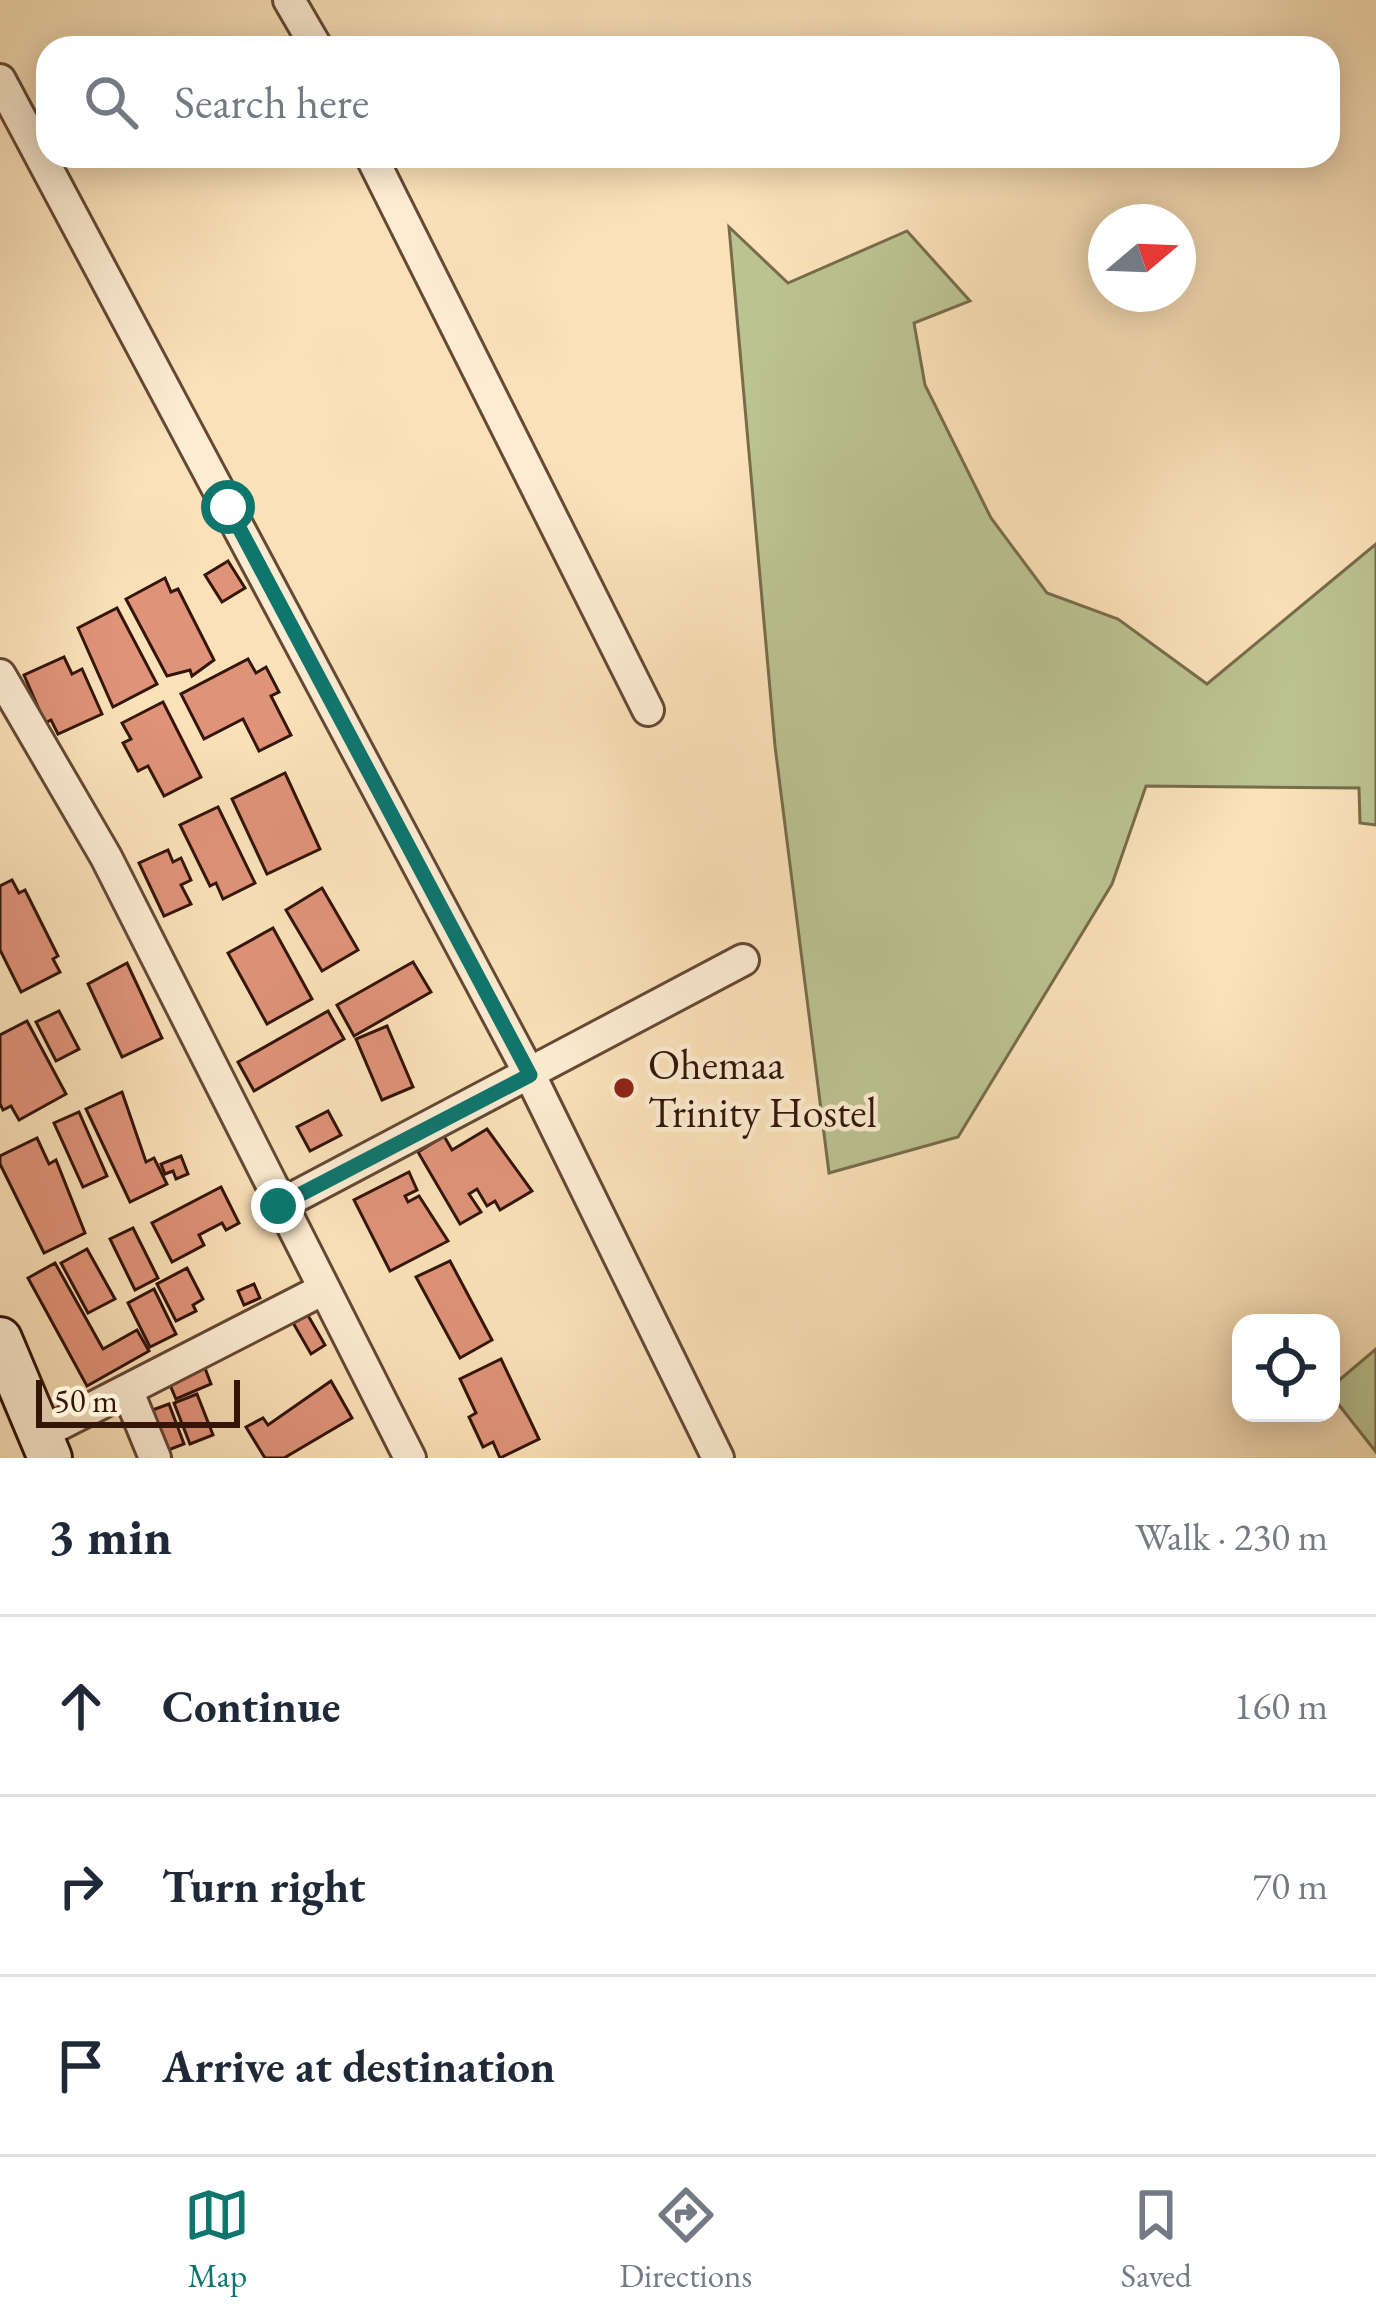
<!DOCTYPE html>
<meta charset="utf-8">
<style>
:root{--surface:#fff;--page:#f2f2f3;--text:#1f2937;--muted:#747a83;--line:#e0e1e3;--accent:#0f766e}
body{margin:0;font-family:"EB Garamond",serif;background:var(--page);color:var(--text)}
.controls{position:absolute;right:36px;bottom:36px;display:grid;overflow:hidden;border-radius:24px;box-shadow:0 6px 30px #0003}
.controls button{width:108px;height:108px;display:grid;place-items:center;padding:0;border:0;border-bottom:3px solid var(--line);background:var(--surface);color:var(--text);font:60px sans-serif}
.compass{position:absolute;left:1088px;top:204px;width:108px;height:108px;border-radius:50%;background:var(--surface);box-shadow:0 6px 30px #0003;rotate:71deg}
.scale{position:absolute;left:36px;bottom:30px;width:204px;box-sizing:border-box;padding-left:12px;border:6px solid #341508;border-top:0;font-size:33px;line-height:42px;white-space:nowrap;color:#341508;-webkit-text-stroke:9px #fcecd1;paint-order:stroke}
.stop{position:absolute;width:36px;height:36px;margin:-27px;border:9px solid #0f766e;border-radius:50%;background:#fff}
.stop.end{background:#0f766e;border-color:#fff;box-shadow:0 3px 12px #0008}
.list{margin:0;padding:0;list-style:none}
h2{display:flex;justify-content:space-between;align-items:center;height:156px;margin:0;padding:0 48px;font-size:51px}
h2 small{font-size:39px;font-weight:400;color:var(--muted)}
.list li{display:grid;grid-template-columns:78px 1fr auto;gap:36px;align-items:center;box-sizing:border-box;height:180px;padding:0 48px;border-top:3px solid var(--line)}
.list b{display:block;font-size:45px;white-space:nowrap}
.list em{font-size:39px;font-style:normal;color:var(--muted)}
.icon{flex:none;width:66px;height:66px;fill:none;stroke:currentColor;stroke-width:2;stroke-linecap:round;stroke-linejoin:round}
.map{position:relative;flex:none;width:1376px;height:1458px;overflow:hidden}
.search{position:absolute;background:var(--surface);box-shadow:0 6px 30px #0003;left:36px;right:36px;top:36px;height:132px;display:flex;align-items:center;gap:30px;box-sizing:border-box;padding:0 42px;border-radius:36px;color:var(--muted);font-size:45px}
.sheet{height:696px;background:var(--surface)}
nav{display:flex;justify-content:space-around;align-items:center;box-sizing:border-box;height:168px;border-top:3px solid var(--line);background:var(--surface);font-size:33px;color:var(--muted)}
nav a{display:grid;justify-items:center;gap:6px}
nav .on{color:var(--accent)}
.map>svg:first-child{display:block}
</style>
<div class="map">
<svg width="1376" height="1458" viewBox="0 0 1376 1458">
<rect width="100%" height="100%" fill="#fae1b8"/>
<filter id="stains"><feTurbulence type="fractalNoise" baseFrequency=".00167" numOctaves="4"/><feColorMatrix values="0 0 0 0 .2 0 0 0 0 .09 0 0 0 0 .02 0 0 0 .5 -.17"/></filter>
<radialGradient id="worn" r=".72"><stop offset=".6" stop-color="#630" stop-opacity="0"/><stop offset="1" stop-color="#630" stop-opacity=".3"/></radialGradient>
<g fill="#bbc391" stroke="#786c4c" stroke-width="3">
<polygon points="729,227 788,283 907,231 970,301 914,323 925,385 991,518 1047,593 1118,619 1207,684 1376,544 1376,825 1360,823 1359,788 1146,786 1112,884 958,1137 829,1173 775,746"/>
<polygon points="1376,1349 1376,1452 1331,1395 1331,1387"/>
</g>
<g fill="#df9379" stroke="#341508" stroke-width="3">
<polygon points="228,561 245,588 222,602 205,575"/>
<polygon points="165,578 171,592 178,589 214,660 192,676 190,670 167,676 126,599"/>
<polygon points="117,608 157,684 113,707 78,628"/>
<polygon points="64,657 72,674 82,669 102,714 58,734 51,720 45,723 24,675"/>
<polygon points="248,659 256,673 266,667 279,692 271,696 291,735 259,751 243,719 204,739 181,694"/>
<polygon points="163,702 201,777 164,796 148,766 138,771 123,743 131,739 122,723"/>
<polygon points="285,773 320,849 267,874 232,799"/>
<polygon points="218,807 255,883 223,899 216,883 210,886 180,825"/>
<polygon points="168,850 173,862 181,858 191,880 181,885 191,904 164,916 139,863"/>
<polygon points="12,880 19,893 25,890 58,956 53,959 60,972 21,992 0,950 0,886"/>
<polygon points="322,888 358,950 322,971 286,910"/>
<polygon points="273,928 312,999 267,1024 228,953"/>
<polygon points="413,962 431,992 354,1036 337,1005"/>
<polygon points="127,963 162,1038 122,1057 88,984"/>
<polygon points="59,1011 79,1049 56,1061 36,1022"/>
<polygon points="328,1011 344,1039 254,1091 238,1062"/>
<polygon points="27,1021 66,1094 19,1120 11,1106 3,1110 0,1104 0,1035"/>
<polygon points="387,1026 413,1087 382,1100 356,1039"/>
<polygon points="122,1092 146,1162 154,1158 167,1184 130,1202 86,1109"/>
<polygon points="328,1111 341,1135 310,1151 297,1127"/>
<polygon points="79,1112 107,1176 83,1187 54,1123"/>
<polygon points="487,1129 532,1191 500,1210 495,1201 487,1206 477,1189 469,1194 481,1212 460,1224 418,1152 444,1136 452,1150"/>
<polygon points="37,1138 49,1164 56,1160 85,1233 44,1253 0,1164 0,1156"/>
<polygon points="181,1156 188,1174 176,1179 173,1171 165,1174 161,1164"/>
<polygon points="409,1172 417,1190 405,1196 408,1202 419,1196 448,1241 390,1271 354,1200"/>
<polygon points="221,1187 239,1223 226,1230 222,1223 199,1235 204,1245 172,1262 152,1223"/>
<polygon points="133,1228 158,1278 135,1290 110,1239"/>
<polygon points="87,1249 115,1299 88,1313 61,1263"/>
<polygon points="450,1261 492,1340 460,1358 416,1277"/>
<polygon points="55,1263 103,1349 137,1330 149,1351 87,1386 28,1278"/>
<polygon points="187,1268 203,1299 193,1305 196,1311 176,1321 157,1284"/>
<polygon points="254,1284 260,1298 244,1305 238,1291"/>
<polygon points="154,1289 176,1334 150,1347 128,1303"/>
<polygon points="306,1312 325,1345 311,1354 292,1321"/>
<polygon points="501,1359 539,1439 500,1458 493,1442 483,1447 469,1417 476,1413 460,1379"/>
<polygon points="203,1363 211,1384 176,1399 167,1378"/>
<polygon points="331,1381 352,1418 284,1458 265,1458 246,1427 263,1418 268,1425"/>
<polygon points="197,1394 213,1435 190,1444 174,1403"/>
<polygon points="169,1404 184,1444 163,1452 147,1412"/>
</g>
<g fill="none" stroke-linecap="round" stroke-linejoin="round">
<g stroke="#664834" stroke-width="36">
<g id="street">
<polyline points="289,0 317,48"/>
<polyline points="0,80 530,1075 718,1458"/>
<polyline points="371,156 648,710"/>
<polyline points="0,675 106,857 410,1458"/>
<polyline points="278,1206 743,960"/>
<polyline points="128,1392 155,1458"/>
<polyline points="41,1434 322,1290"/>
</g>
</g>
<g stroke="#341508" stroke-width="48">
<polyline id="secondary" points="0,1339 50,1458"/>
</g>
<use href="#street" stroke="#fcecd1" stroke-width="30"/>
<use href="#secondary" stroke="#fcecd1" stroke-width="42"/>
</g>
<g fill="none" stroke-linecap="round" stroke-linejoin="round">
<polyline stroke="#0f766e" stroke-width="15" points="228,507 530,1075 278,1206"/>
</g>
<circle fill="#8f2418" stroke="#fcecd1" stroke-width="4.5" cx="624" cy="1088" r="12"/>
<g text-anchor="middle" stroke-width="9" stroke-linejoin="round" paint-order="stroke">
<g font-size="42" fill="#341508" stroke="#fcecd1" text-anchor="start">
<text x="648" y="1079">Ohemaa<tspan x="648" dy="48">Trinity Hostel</tspan></text>
</g>
</g>
<rect width="100%" height="100%" filter="url(#stains)"/>
<rect width="100%" height="100%" fill="url(#worn)"/>
</svg>
<div class="controls">
<button><svg class="icon" aria-label="locate" viewBox="0 0 24 24"><circle cx="12" cy="12" r="6"/><path d="M12 2v4M12 18v4M2 12h4M18 12h4"/></svg></button>
</div>
<svg class="compass" viewBox="-18 -18 36 36"><path d="M0-13l5 13h-10z" fill="#e53935"/><path d="M0 13l5-13h-10z" fill="#747a83"/></svg>
<div class="scale">50 m</div>
<div class="stop" style="left:228px;top:507px"></div>
<div class="stop end" style="left:278px;top:1206px"></div>
<div class="search"><svg class="icon" aria-label="search" viewBox="0 0 24 24"><circle cx="10" cy="10" r="6"/><path d="M15 15l6 6"/></svg>Search here</div>
</div>
<section class="sheet">
<h2>3 min<small>Walk · 230 m</small></h2>
<ul class="list">
<li><svg class="icon" aria-label="ahead" viewBox="0 0 24 24"><path d="M12 20V5M6 11l6-6 6 6"/></svg><div><b>Continue</b></div><em>160 m</em></li>
<li><svg class="icon" aria-label="right" viewBox="0 0 24 24"><path d="M7 20v-9h11M14 6l5 5-5 5"/></svg><div><b>Turn right</b></div><em>70 m</em></li>
<li><svg class="icon" aria-label="arrive" viewBox="0 0 24 24"><path d="M6 21V4h12l-3 4 3 4H6"/></svg><div><b>Arrive at destination</b></div></li>
</ul>
</section>
<nav>
<a class="on"><svg class="icon" aria-label="map" viewBox="0 0 24 24"><path d="M3 6l6-2 6 2 6-2v14l-6 2-6-2-6 2zM9 4v14M15 6v14"/></svg>Map</a>
<a><svg class="icon" aria-label="directions" viewBox="0 0 24 24"><path d="M12 3l9 9-9 9-9-9zM9 14v-3h6M13 9l2 2-2 2"/></svg>Directions</a>
<a><svg class="icon" aria-label="saved" viewBox="0 0 24 24"><path d="M7 4h10v16l-5-4-5 4z"/></svg>Saved</a>
</nav>
